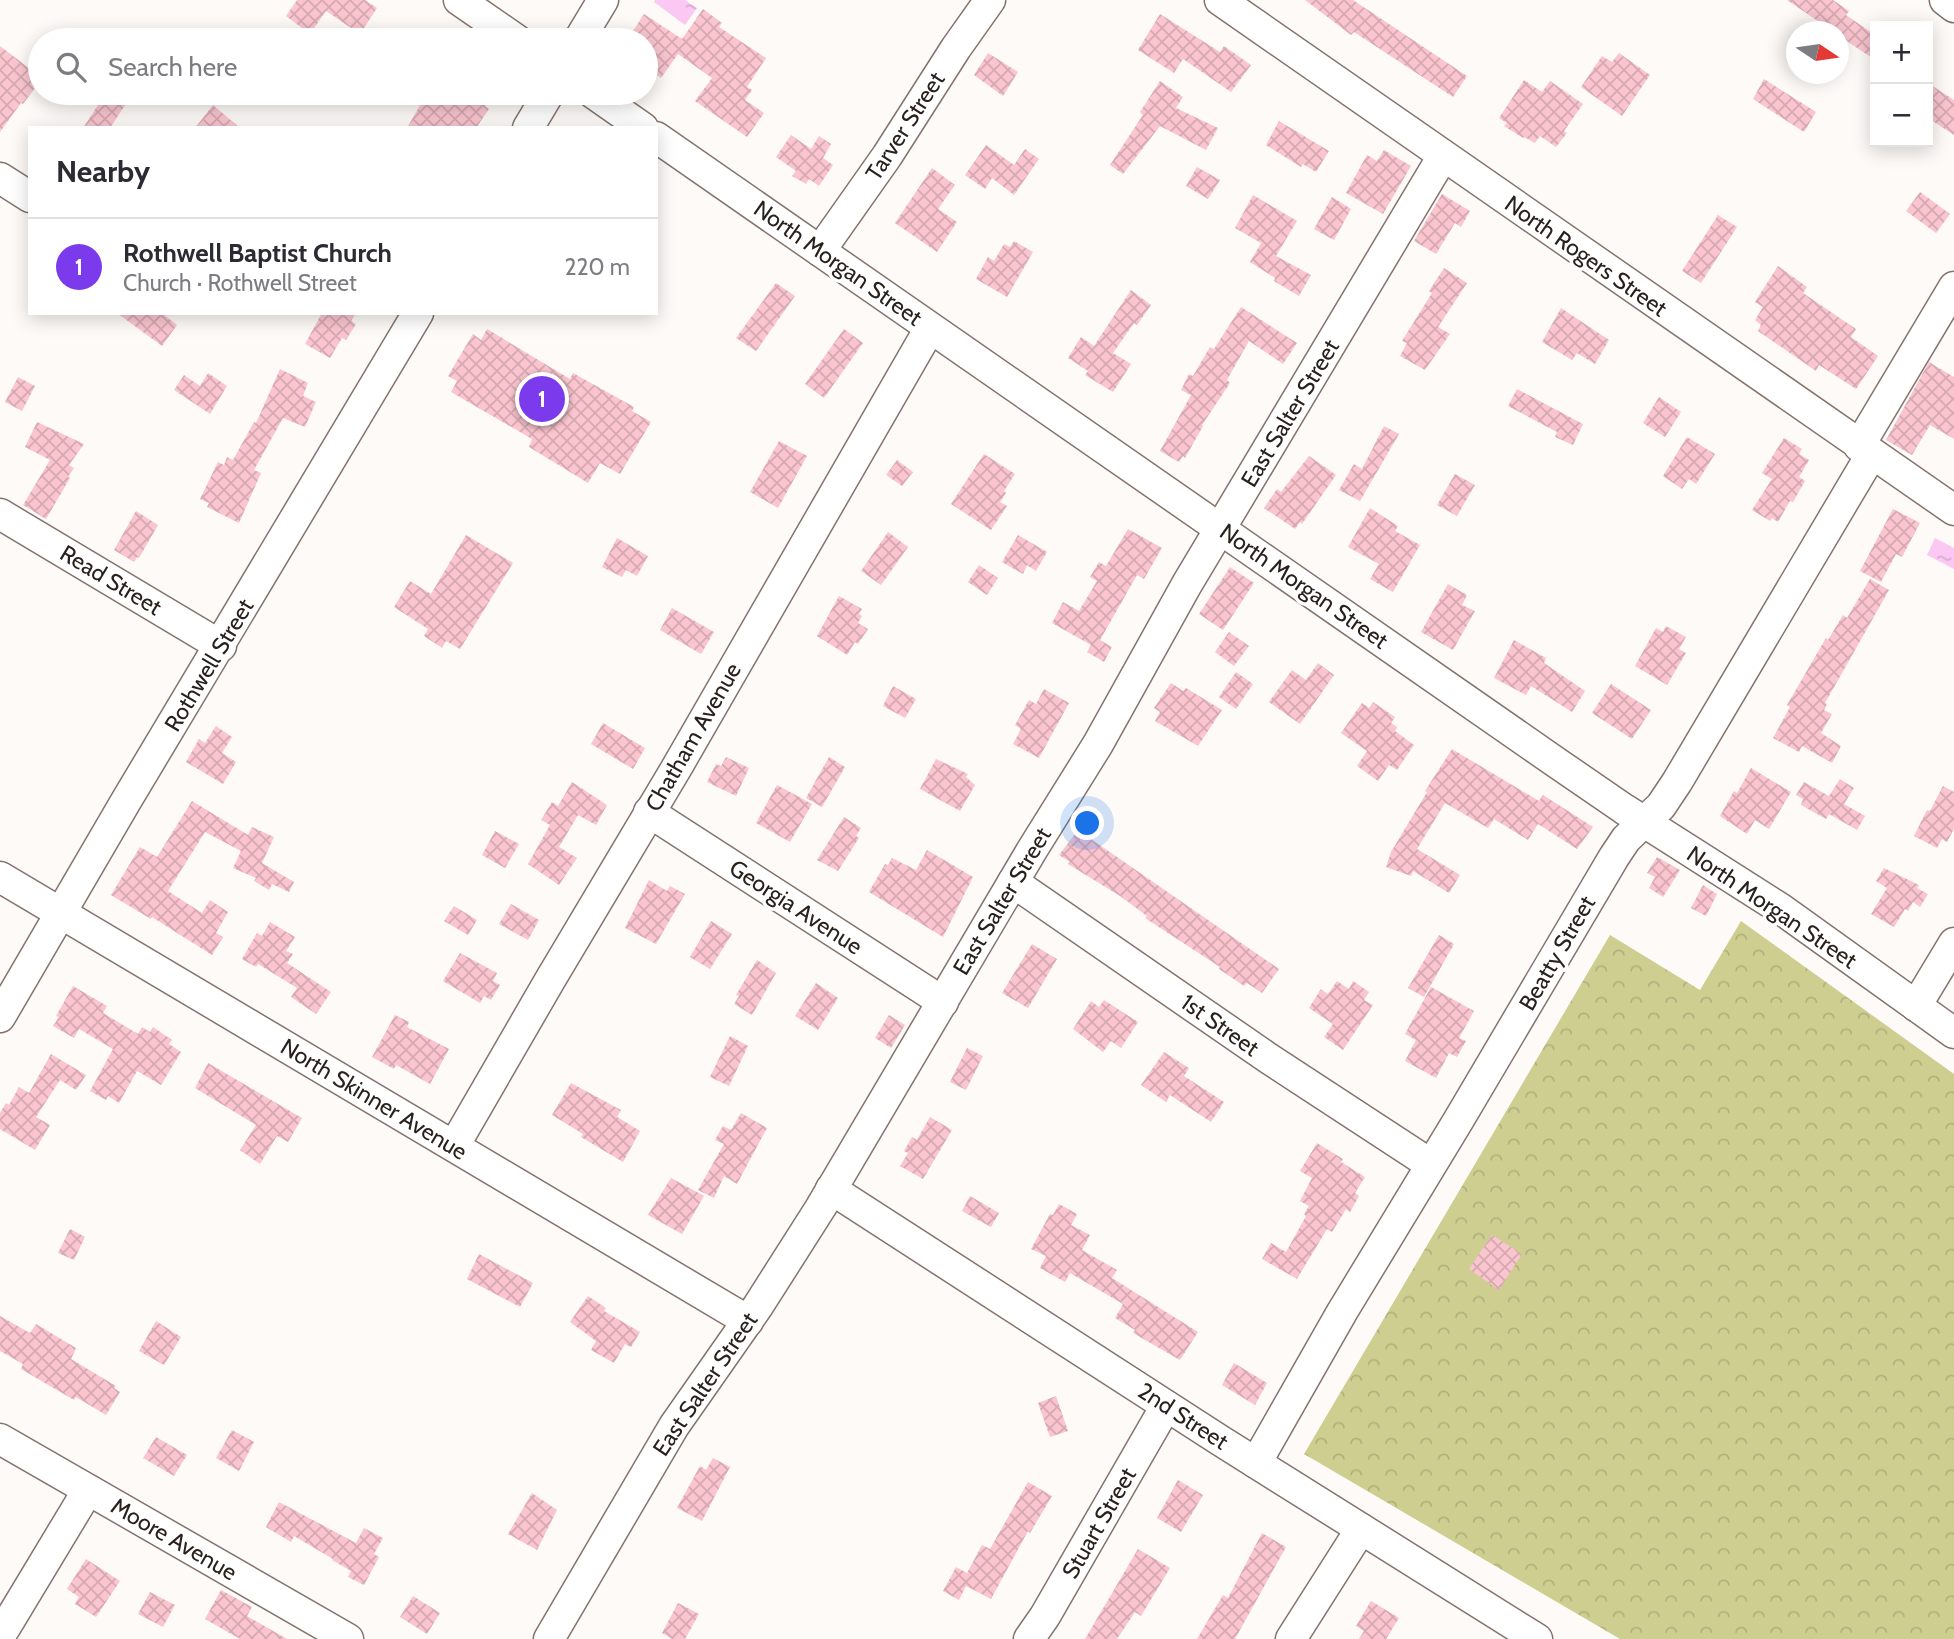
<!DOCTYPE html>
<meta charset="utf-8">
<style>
:root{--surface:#fff;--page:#f2f2f3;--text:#2b2b33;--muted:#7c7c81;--line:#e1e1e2;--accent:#7c3aed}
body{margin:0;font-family:Cabin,sans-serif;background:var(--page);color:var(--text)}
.controls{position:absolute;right:21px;top:21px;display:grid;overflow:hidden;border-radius:0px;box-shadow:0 4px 18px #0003}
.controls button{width:63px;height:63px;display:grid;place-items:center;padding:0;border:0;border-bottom:2px solid var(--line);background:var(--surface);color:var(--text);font:35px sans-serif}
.compass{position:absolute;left:1786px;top:21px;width:63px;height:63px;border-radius:50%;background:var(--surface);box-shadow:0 4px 18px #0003;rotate:103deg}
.you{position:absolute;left:1088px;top:824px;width:24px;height:24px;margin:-18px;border:5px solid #fff;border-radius:50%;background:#1a73e8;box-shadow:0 0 0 10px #1a73e833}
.badge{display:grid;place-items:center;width:46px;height:46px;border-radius:50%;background:var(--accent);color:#fff;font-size:23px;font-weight:700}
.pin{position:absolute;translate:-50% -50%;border:4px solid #fff;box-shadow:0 2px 7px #0006}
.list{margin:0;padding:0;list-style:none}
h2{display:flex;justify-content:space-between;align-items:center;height:91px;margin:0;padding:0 28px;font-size:30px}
h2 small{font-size:23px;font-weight:400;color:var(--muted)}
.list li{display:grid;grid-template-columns:46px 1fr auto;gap:21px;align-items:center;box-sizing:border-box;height:98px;padding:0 28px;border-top:2px solid var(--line)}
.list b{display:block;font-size:26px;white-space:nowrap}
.list p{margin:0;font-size:23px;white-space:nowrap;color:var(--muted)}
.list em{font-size:23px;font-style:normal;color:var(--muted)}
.icon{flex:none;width:38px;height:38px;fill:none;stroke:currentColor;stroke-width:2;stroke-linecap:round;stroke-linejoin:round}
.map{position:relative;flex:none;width:1954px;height:1639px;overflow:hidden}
.search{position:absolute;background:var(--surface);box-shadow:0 4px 18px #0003;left:28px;top:28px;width:630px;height:77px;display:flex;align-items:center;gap:18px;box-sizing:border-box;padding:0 24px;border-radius:38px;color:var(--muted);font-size:26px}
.panel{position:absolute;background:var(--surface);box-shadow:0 4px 18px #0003;left:28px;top:126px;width:630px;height:189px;border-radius:0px}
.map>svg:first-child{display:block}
</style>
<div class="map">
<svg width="1954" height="1639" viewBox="0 0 1954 1639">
<defs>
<pattern id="forest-crowns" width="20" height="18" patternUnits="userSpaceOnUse" patternTransform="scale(1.75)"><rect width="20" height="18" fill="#cece91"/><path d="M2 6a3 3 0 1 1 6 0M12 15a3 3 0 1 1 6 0" fill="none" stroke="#b1b17d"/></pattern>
<pattern id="water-ripples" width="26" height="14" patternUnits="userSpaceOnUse" patternTransform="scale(1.75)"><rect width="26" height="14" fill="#fbc7f3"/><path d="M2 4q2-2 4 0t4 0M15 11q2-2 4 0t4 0" fill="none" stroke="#d7abd0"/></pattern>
<pattern id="building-cross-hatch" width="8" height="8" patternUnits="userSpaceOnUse" patternTransform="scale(1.75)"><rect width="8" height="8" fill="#fac5cf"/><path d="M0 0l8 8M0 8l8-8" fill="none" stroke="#d6a9b1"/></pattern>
</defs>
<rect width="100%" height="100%" fill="#fefaf8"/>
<polygon fill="url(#forest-crowns)" points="1741,921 1954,1074 1954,1639 1620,1639 1304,1454 1610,935 1700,990"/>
<g fill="url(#water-ripples)">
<polygon points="655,0 685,0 697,8 685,25 654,2"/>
<polygon points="1935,538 1954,548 1954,569 1927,555"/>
</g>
<g fill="url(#building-cross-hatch)">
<polygon points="297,0 365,0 377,8 360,34 326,11 310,34 286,16"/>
<polygon points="1305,0 1353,0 1467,76 1453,97 1354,32 1351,35"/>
<polygon points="1787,0 1833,0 1849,11 1846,15 1875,35 1875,60 1838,35 1838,32 1834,32"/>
<polygon points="703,9 722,23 719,27 766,58 747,87 752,90 745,100 764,113 747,137 695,101 712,78 678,54 661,78 646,67 646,40 627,40 644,14 682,39"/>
<polygon points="1160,14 1220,52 1224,46 1251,65 1231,92 1183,59 1174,73 1138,50"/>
<polygon points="0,46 38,75 34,81 38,84 23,104 21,103 0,132"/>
<polygon points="988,53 1018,72 1003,96 974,75"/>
<polygon points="1619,53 1650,75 1622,116 1581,87 1602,56 1612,62"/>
<polygon points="1764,79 1816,112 1804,132 1753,99"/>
<polygon points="1524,80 1542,92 1550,81 1583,104 1564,131 1567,133 1556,147 1540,136 1535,143 1524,137 1523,138 1504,126 1507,123 1499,118"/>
<polygon points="1160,81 1183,97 1176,108 1218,128 1206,150 1160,126 1123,174 1110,165 1143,115 1140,112"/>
<polygon points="1928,83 1954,100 1954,135 1928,118"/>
<polygon points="106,93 133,93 110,128 83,128"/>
<polygon points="427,93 494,93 485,106 489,109 476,128 407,128"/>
<polygon points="213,105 240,128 195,128"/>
<polygon points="1279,121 1329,151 1316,172 1303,164 1301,167 1266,145"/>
<polygon points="791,135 811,149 819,136 831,144 823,158 833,165 819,186 809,179 806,184 792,176 796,171 776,157"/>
<polygon points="986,145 1014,165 1025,149 1039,159 1014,195 992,178 985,189 965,175"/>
<polygon points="1384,150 1411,166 1383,214 1346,193 1367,155 1377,161"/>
<polygon points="1197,167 1220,180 1208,199 1186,186"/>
<polygon points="932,168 955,185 938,209 957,222 937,252 895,223"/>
<polygon points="1920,192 1950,214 1936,233 1906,211"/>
<polygon points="1442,194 1470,211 1461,227 1455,223 1436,254 1414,241"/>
<polygon points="1253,195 1297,221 1276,256 1311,275 1299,296 1274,281 1275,278 1250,262 1261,243 1235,228"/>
<polygon points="1332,197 1351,209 1334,240 1314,229"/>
<polygon points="1718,215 1737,227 1701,283 1682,271"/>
<polygon points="1014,241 1033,252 1007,297 976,279 988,257 994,261 1004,244 1010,247"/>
<polygon points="1778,266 1807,287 1803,293 1856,329 1851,337 1878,356 1856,389 1819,365 1816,371 1758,331 1761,325 1755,320 1763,307 1755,302"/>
<polygon points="1444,268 1467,283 1438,327 1450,334 1425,370 1400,356 1407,343 1402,341 1432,293 1429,291"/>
<polygon points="776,283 795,296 756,351 736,338"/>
<polygon points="1131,290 1151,305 1137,325 1134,323 1113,353 1131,364 1113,392 1085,375 1088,371 1068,358 1081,337 1094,346"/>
<polygon points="1241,307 1297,343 1283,364 1249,341 1227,380 1230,383 1202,425 1203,426 1185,458 1183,456 1179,462 1160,451 1191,395 1181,390 1189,374 1193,376 1210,347 1214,349"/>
<polygon points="1561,308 1609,340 1595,364 1577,353 1572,360 1542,342"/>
<polygon points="117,313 162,313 177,325 162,346"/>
<polygon points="322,313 356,313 351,321 356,324 346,340 342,338 330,358 305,344"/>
<polygon points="487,329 570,379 573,373 634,407 632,411 651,422 620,474 600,463 588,483 529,447 532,439 451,392 457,381 448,376 473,334 481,340"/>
<polygon points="844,329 863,343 824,398 805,384"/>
<polygon points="1929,362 1954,377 1954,439 1930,425 1912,455 1886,440"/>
<polygon points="280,369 308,383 303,396 316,402 305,427 283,418 254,470 261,473 239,523 207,507 209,503 200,499 218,462 224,465 227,457 233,460 254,422 256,423"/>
<polygon points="208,373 227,386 210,414 174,390 184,375 200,386"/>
<polygon points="18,377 35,386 22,411 5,402"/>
<polygon points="1517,389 1583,424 1573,445 1555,437 1557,432 1508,406"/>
<polygon points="1659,397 1681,412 1665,437 1643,423"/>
<polygon points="37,422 84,444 69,465 74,468 68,477 70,478 46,519 23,505 50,460 25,447"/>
<polygon points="1384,426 1399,434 1360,501 1339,490 1354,464 1362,469"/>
<polygon points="1687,437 1715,454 1696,484 1689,479 1682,489 1663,476"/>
<polygon points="1784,438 1802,449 1799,454 1809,460 1799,477 1805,481 1793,502 1790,501 1778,522 1772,518 1770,521 1752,510 1772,479 1762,473"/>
<polygon points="779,441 807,456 778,508 750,492"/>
<polygon points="984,454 1015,474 1004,491 1006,493 1000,502 1007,506 991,530 951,504"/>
<polygon points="1309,456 1336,475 1302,524 1300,522 1295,529 1264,508 1277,489 1281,492"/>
<polygon points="897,460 913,472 902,486 886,475"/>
<polygon points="1455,474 1475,485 1457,516 1437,505"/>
<polygon points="1370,508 1398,526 1395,531 1420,545 1393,592 1370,579 1379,564 1348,547"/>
<polygon points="1893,509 1920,523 1902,557 1896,554 1881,582 1860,571"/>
<polygon points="136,511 158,525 139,558 137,557 134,562 114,550"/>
<polygon points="1128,529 1162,548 1144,579 1137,575 1100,640 1112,647 1104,662 1087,652 1091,645 1052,623 1063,602 1079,611 1097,581 1090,577 1099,562 1106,566"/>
<polygon points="888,532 908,547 881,585 861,571"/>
<polygon points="466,535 513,563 460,649 446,641 442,648 424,636 428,629 394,607 410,581 431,594"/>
<polygon points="1018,535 1047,552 1036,571 1027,565 1023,574 1002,562"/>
<polygon points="617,538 648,556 637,576 626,570 622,577 602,567"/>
<polygon points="979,565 998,578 987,595 968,582"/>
<polygon points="1230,567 1254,583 1223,630 1199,614"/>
<polygon points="1870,579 1889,590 1825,703 1827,704 1824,710 1832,714 1821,733 1841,746 1832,763 1802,746 1799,752 1773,738 1790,707 1787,705 1826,638 1828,640 1843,615 1847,618"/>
<polygon points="1448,584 1467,595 1462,605 1475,611 1453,650 1421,632"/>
<polygon points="839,596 862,609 859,614 862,616 858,623 868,629 858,644 855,642 847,655 817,636"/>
<polygon points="672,608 714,632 701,654 660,630"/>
<polygon points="1666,626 1686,637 1679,649 1686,653 1667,685 1635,666 1656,628 1663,632"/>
<polygon points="1229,632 1249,646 1234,666 1215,652"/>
<polygon points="1514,640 1546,658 1544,663 1585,691 1572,712 1531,686 1526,695 1494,678"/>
<polygon points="1318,663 1334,675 1300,724 1269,702 1292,670 1306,680"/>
<polygon points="1236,672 1253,684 1236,709 1219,697"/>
<polygon points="1171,683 1183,691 1186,688 1222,710 1198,746 1155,721 1160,712 1154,708"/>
<polygon points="1611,684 1651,710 1632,739 1592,713"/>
<polygon points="893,686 916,699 905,718 883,706"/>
<polygon points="1044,689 1069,703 1039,758 1013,744 1021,729 1015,725 1029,700 1036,704"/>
<polygon points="1373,702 1395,717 1391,723 1397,727 1395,731 1414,745 1397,770 1389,765 1378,781 1357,766 1367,751 1341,733 1362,703 1369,708"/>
<polygon points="603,723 645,748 633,769 591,744"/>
<polygon points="216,726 232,737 222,753 236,762 223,784 186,762 199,739 205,743"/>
<polygon points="1452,749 1539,801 1543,795 1593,827 1577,849 1538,824 1528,840 1494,819 1488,828 1445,803 1417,849 1460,875 1449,893 1413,871 1411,876 1386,867 1391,852 1427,792 1425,791"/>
<polygon points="726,757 749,768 736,796 707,782 716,764 721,766"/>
<polygon points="829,757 845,767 822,807 806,798"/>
<polygon points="936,759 968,774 966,777 975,785 960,811 920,789"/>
<polygon points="1751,768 1791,792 1769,829 1755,820 1747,834 1720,816 1734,791 1737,793"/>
<polygon points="1840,779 1854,788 1844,804 1865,816 1857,830 1829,814 1826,819 1801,805 1803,799 1796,795 1804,782 1829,796"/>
<polygon points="572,782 607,805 596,825 578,815 559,847 577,858 559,885 528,864 550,825 541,820 552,802 558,806"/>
<polygon points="777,785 812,804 790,842 756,823"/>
<polygon points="1943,786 1954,792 1954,829 1947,842 1942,839 1937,848 1914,836 1927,810 1930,811"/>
<polygon points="192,801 248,835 252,827 274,837 262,863 294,882 289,892 272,884 269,890 254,881 256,878 233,868 241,851 205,832 168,891 202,913 210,900 228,912 216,933 223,937 212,955 152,917 151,919 111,895 140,847 157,857"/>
<polygon points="844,817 861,828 856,836 859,838 838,871 817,860"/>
<polygon points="1078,830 1279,969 1262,993 1247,983 1244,986 1219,969 1220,967 1145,918 1147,916 1120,896 1068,864 1070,862 1059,855"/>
<polygon points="495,831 519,844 505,868 482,855"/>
<polygon points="927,850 973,877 943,937 869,892 885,864 888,865 892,858 916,870"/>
<polygon points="1657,857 1680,870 1663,897 1649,888 1655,877 1647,873"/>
<polygon points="1884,868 1919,885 1917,888 1928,894 1920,907 1913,902 1908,911 1905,909 1894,927 1871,914 1887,888 1876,881"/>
<polygon points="649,880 667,891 670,886 685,894 656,944 625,928"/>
<polygon points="1703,885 1717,894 1706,916 1691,908"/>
<polygon points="511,904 539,920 528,940 499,924"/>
<polygon points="454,906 477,920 468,935 444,921"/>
<polygon points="711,921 732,934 710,969 690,957"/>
<polygon points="270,922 295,937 286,951 293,954 287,963 331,992 316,1014 291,997 297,988 258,964 256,967 242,959 257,933 262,936"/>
<polygon points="1439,935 1454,944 1424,997 1408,988"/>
<polygon points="1032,944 1057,959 1028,1008 1002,993"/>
<polygon points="460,953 497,973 493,981 500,985 491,1000 484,996 480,1003 443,981"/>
<polygon points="757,960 776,973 752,1015 734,1004 739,996 736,995"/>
<polygon points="1337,981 1349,989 1353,981 1369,992 1364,1000 1373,1005 1343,1050 1324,1037 1333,1024 1309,1008 1321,989 1328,994"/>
<polygon points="816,983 838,998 818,1030 795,1016"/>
<polygon points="73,986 107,1006 103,1013 138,1034 142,1027 150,1032 153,1027 172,1040 169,1044 181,1052 161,1085 137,1071 119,1103 108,1096 106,1100 90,1091 113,1049 79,1029 74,1038 53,1026 59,1017 56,1016"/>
<polygon points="1431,987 1474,1011 1459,1038 1466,1041 1457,1057 1449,1053 1436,1078 1405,1061 1416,1040 1405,1034"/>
<polygon points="1104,1000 1138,1022 1121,1048 1111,1041 1103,1052 1073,1029 1091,1001 1099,1007"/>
<polygon points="395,1015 409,1022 407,1027 449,1049 430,1084 396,1065 394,1069 372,1057"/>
<polygon points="889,1015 905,1025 891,1048 875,1038"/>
<polygon points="730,1036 748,1046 729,1086 710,1077"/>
<polygon points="967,1048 983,1056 966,1090 950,1082"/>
<polygon points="1164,1052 1189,1068 1184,1076 1224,1102 1211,1122 1170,1095 1166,1102 1141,1085"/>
<polygon points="51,1054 86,1075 76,1090 60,1080 36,1117 50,1125 35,1150 0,1129 0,1113 6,1103 9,1105 19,1087 29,1093"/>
<polygon points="208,1063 302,1118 288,1142 277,1136 260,1164 240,1150 256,1125 195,1088"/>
<polygon points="571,1083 621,1110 617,1117 640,1131 623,1162 581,1137 583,1134 552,1115"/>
<polygon points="741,1113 767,1128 737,1184 724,1176 714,1198 698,1190 724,1144 715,1140 723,1126 731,1130"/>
<polygon points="930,1117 952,1130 923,1179 900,1166 908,1153 904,1151 912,1137 917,1140"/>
<polygon points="1317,1143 1343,1159 1341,1162 1365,1177 1355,1193 1359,1196 1350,1212 1346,1209 1332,1232 1327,1229 1297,1279 1262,1259 1271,1243 1286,1252 1306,1216 1304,1214 1309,1206 1300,1201 1312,1178 1300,1171"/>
<polygon points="671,1178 704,1196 682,1234 648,1215"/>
<polygon points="970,1196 999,1213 991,1227 962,1211"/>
<polygon points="1059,1204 1077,1214 1071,1225 1090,1235 1082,1250 1117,1270 1112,1278 1198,1332 1180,1360 1133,1333 1135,1330 1115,1318 1123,1304 1070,1273 1065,1282 1040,1268 1046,1256 1031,1249 1050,1214 1053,1215"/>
<polygon points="70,1229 85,1237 74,1260 58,1253"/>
<polygon points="1492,1235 1522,1254 1499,1290 1469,1269"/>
<polygon points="479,1254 533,1283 520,1307 467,1279"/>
<polygon points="588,1296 606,1308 604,1311 640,1332 631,1347 625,1344 614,1363 591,1350 596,1341 570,1322"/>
<polygon points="0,1316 30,1333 36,1324 76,1348 71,1359 116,1386 114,1388 120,1392 106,1415 76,1397 74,1400 21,1369 23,1364 0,1351"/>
<polygon points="156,1321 181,1337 164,1365 139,1351"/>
<polygon points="1234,1363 1267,1383 1255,1405 1222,1385"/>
<polygon points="1056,1396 1068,1431 1050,1437 1038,1403"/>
<polygon points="232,1430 254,1442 239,1471 216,1458"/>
<polygon points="156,1437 187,1455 174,1476 143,1458"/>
<polygon points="713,1458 730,1467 702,1521 677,1508 700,1466 706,1470"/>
<polygon points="1178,1480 1203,1495 1181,1532 1157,1518"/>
<polygon points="1028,1482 1052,1496 1030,1533 1028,1531 991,1599 966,1586 959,1600 943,1591 956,1567 967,1573 982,1545 990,1549"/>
<polygon points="532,1493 557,1510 537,1550 508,1534"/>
<polygon points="279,1502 356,1543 364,1528 383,1538 374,1554 379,1557 364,1585 348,1577 351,1571 332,1560 333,1559 294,1536 291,1542 266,1527"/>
<polygon points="1262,1533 1286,1547 1235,1639 1197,1639 1223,1595 1228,1598"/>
<polygon points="1138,1549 1170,1568 1141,1616 1135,1612 1117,1639 1085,1639"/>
<polygon points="86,1559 120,1581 96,1617 75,1604 79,1597 67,1589"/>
<polygon points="221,1590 252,1607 247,1616 287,1639 240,1639 205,1619"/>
<polygon points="150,1592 175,1605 163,1627 138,1614"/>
<polygon points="413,1596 440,1613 427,1634 400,1617"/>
<polygon points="1371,1601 1399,1618 1386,1639 1359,1639 1364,1631 1356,1626"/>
<polygon points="678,1603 699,1614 685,1639 672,1639 662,1633"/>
</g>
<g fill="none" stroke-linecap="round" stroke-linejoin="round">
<g stroke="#84736d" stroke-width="33">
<g id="minor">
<polyline points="459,0 517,40"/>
<polyline points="1220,0 1954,510"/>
<polyline points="1945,0 1954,7"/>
<polyline points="579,40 603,0"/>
<polyline points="593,93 643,128"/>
<polyline points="528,128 549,93"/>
<polyline points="656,137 1557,763 1624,809 1781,909 1954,1033"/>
<polyline points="0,178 30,197"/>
<polyline points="820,251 887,156 956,48 990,0"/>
<polyline points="1859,446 1954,287"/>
<polyline points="0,514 221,646"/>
<polyline points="649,812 943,1002"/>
<polyline points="0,877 748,1321"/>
<polyline points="1013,882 1268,1058 1430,1164"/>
<polyline points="1916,1006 1954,943"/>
<polyline points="0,1017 126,801 418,313"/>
<polyline points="454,1146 550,980 677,767 930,328"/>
<polyline points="831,1189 1221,1441 1537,1639"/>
<polyline points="0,1439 348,1639"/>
<polyline points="1256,1463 1342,1312 1458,1121 1614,857 1626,839 1661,806 1677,782 1871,455"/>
<polyline points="0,1636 88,1490"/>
<polyline points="549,1639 674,1426 758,1306 821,1207 1032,850 1098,744 1187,584 1443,156"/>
<polyline points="1029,1639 1045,1616 1166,1406"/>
<polyline points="1291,1639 1361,1529"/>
</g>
</g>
<use href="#minor" stroke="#fff" stroke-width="30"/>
</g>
<g text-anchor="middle" stroke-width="7" stroke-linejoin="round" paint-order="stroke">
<g font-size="23" fill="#28211e" stroke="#fff">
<text transform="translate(905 126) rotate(-57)" y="8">Tarver Street</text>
<text transform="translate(1586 256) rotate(35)" y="8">North Rogers Street</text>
<text transform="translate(838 263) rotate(35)" y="8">North Morgan Street</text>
<text transform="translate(1290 413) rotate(-59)" y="8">East Salter Street</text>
<text transform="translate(111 580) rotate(31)" y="8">Read Street</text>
<text transform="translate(1304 586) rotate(35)" y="8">North Morgan Street</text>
<text transform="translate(209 665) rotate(-59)" y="8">Rothwell Street</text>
<text transform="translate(693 737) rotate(-60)" y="8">Chatham Avenue</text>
<text transform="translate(1002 901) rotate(-59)" y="8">East Salter Street</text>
<text transform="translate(796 907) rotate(33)" y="8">Georgia Avenue</text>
<text transform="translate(1772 907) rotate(34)" y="8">North Morgan Street</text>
<text transform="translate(1557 953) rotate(-60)" y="8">Beatty Street</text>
<text transform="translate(1220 1025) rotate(35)" y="8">1st Street</text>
<text transform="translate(374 1099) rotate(31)" y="8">North Skinner Avenue</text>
<text transform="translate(705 1384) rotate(-56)" y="8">East Salter Street</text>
<text transform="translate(1183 1416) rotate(33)" y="8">2nd Street</text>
<text transform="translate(1099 1523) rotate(-60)" y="8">Stuart Street</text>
<text transform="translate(174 1539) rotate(30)" y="8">Moore Avenue</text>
</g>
</g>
</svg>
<div class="controls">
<button>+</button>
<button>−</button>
</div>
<svg class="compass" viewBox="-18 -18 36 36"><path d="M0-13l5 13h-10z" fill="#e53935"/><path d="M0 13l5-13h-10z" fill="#7c7c81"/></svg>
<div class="you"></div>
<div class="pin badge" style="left:542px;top:399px">1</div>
<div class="search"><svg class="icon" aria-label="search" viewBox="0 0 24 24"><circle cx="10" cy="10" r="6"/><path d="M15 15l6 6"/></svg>Search here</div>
<section class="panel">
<h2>Nearby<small></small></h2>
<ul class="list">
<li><span class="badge">1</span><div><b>Rothwell Baptist Church</b><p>Church · Rothwell Street</p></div><em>220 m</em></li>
</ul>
</section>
</div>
